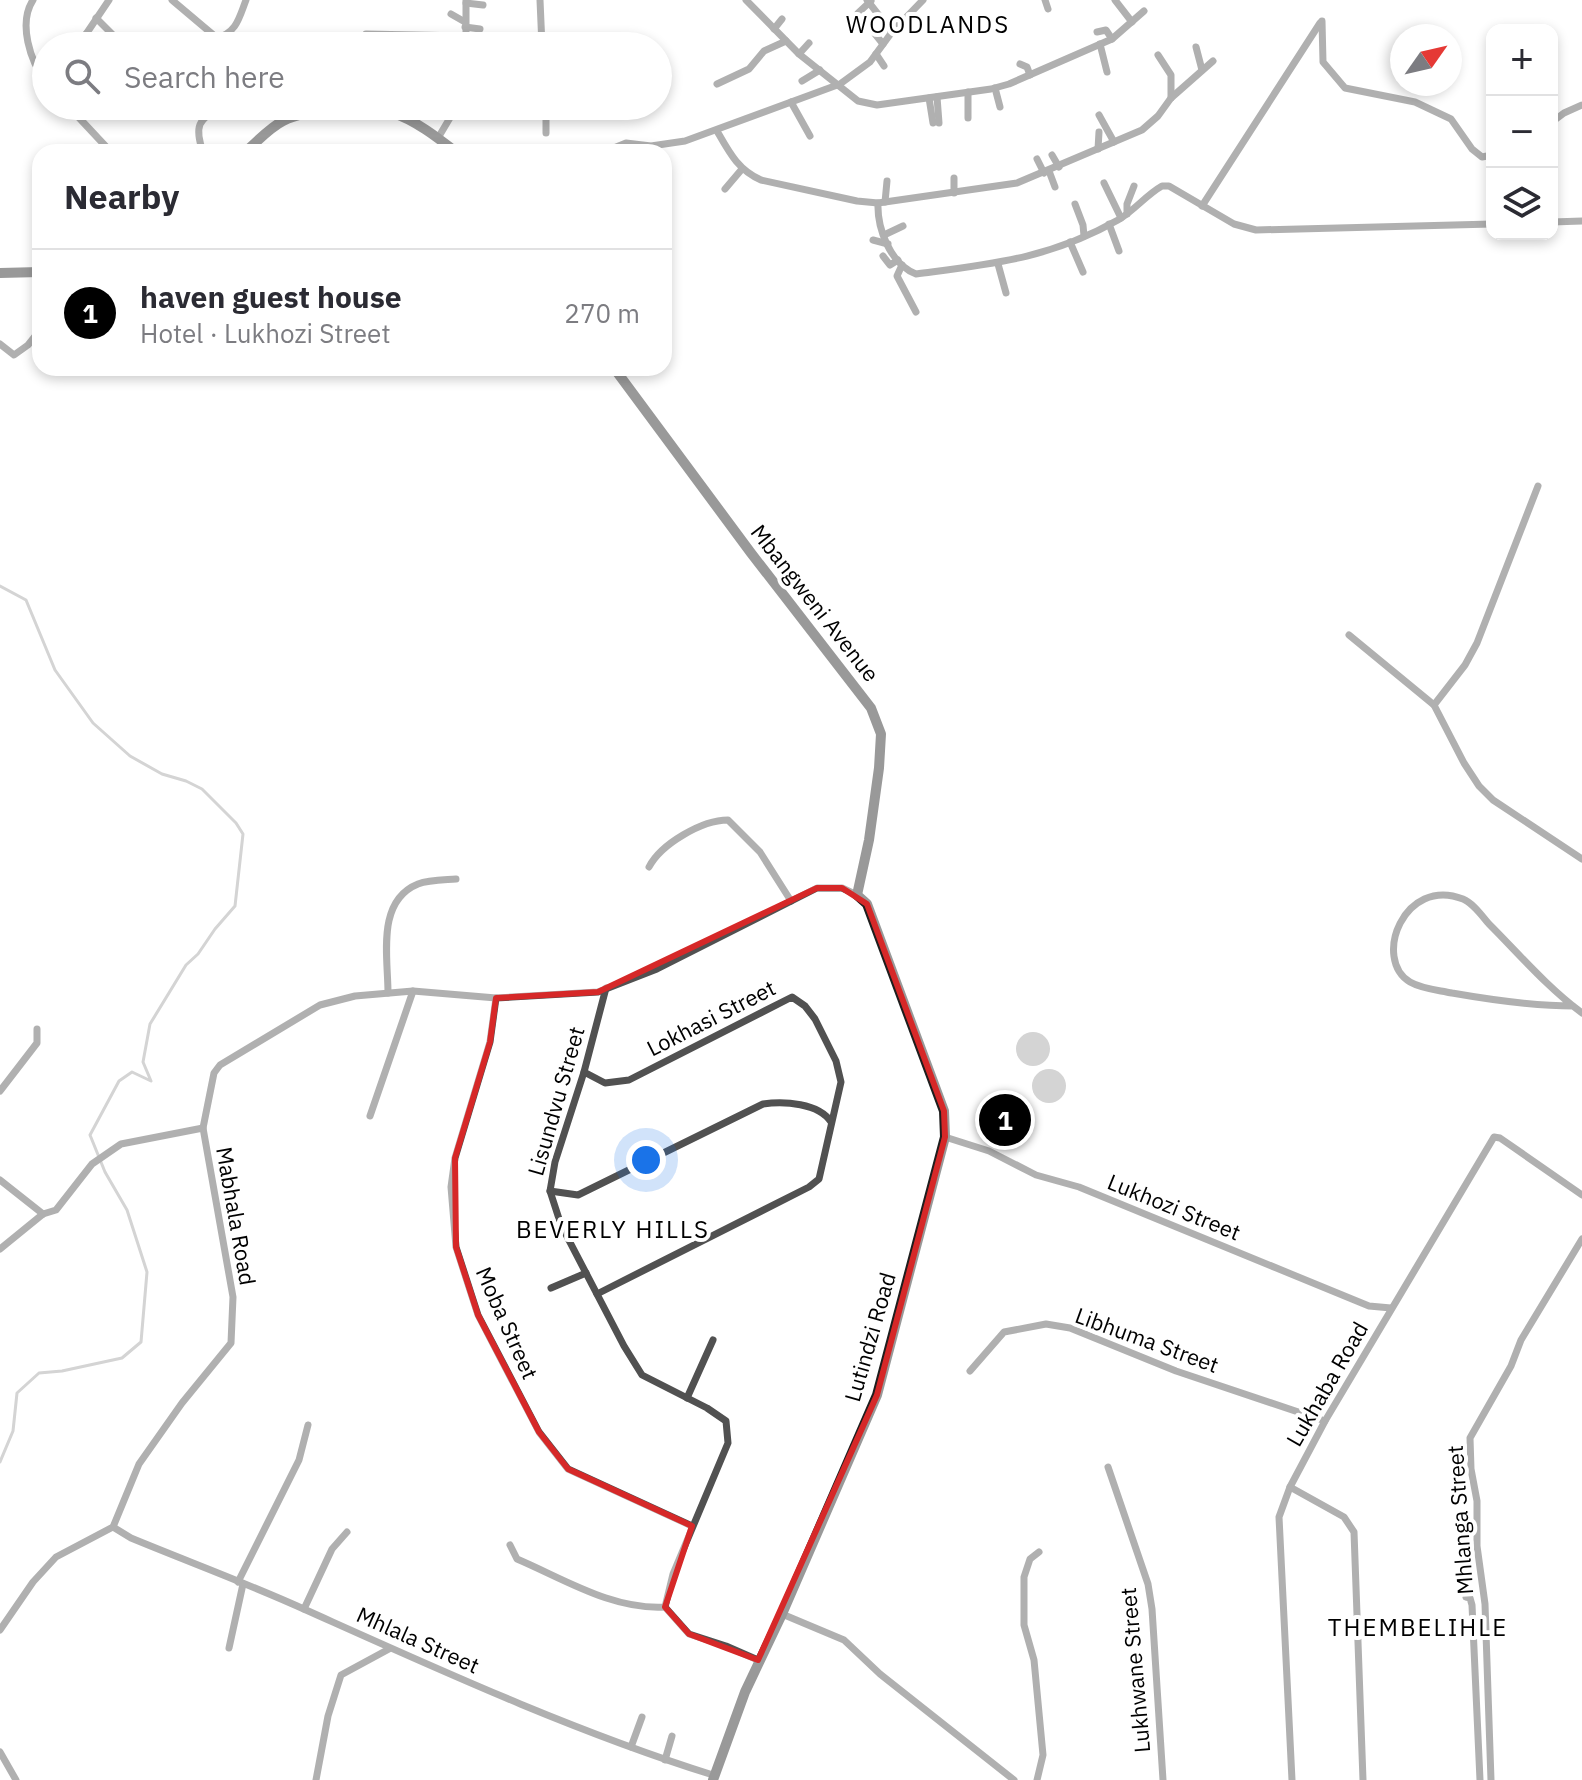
<!DOCTYPE html>
<meta charset="utf-8">
<style>
:root{--surface:#fff;--page:#f7f7f7;--text:#2b2b33;--muted:#7c7c81;--line:#e1e1e2;--accent:#000}
body{margin:0;font-family:"IBM Plex Sans",sans-serif;background:var(--page);color:var(--text)}
.controls{position:absolute;right:24px;top:24px;display:grid;overflow:hidden;border-radius:16px;box-shadow:0 4px 12px #0003}
.controls button{width:72px;height:72px;display:grid;place-items:center;padding:0;border:0;border-bottom:2px solid var(--line);background:var(--surface);color:var(--text);font:40px sans-serif}
.compass{position:absolute;left:1390px;top:24px;width:72px;height:72px;border-radius:50%;background:var(--surface);box-shadow:0 4px 12px #0003;rotate:56deg}
.you{position:absolute;left:646px;top:1160px;width:28px;height:28px;margin:-20px;border:6px solid #fff;border-radius:50%;background:#1a73e8;box-shadow:0 0 0 12px #1a73e833}
.badge{display:grid;place-items:center;width:52px;height:52px;border-radius:50%;background:var(--accent);color:#fff;font-size:26px;font-weight:700}
.pin{position:absolute;translate:-50% -50%;border:4px solid #fff;box-shadow:0 2px 8px #0006}
.list{margin:0;padding:0;list-style:none}
h2{display:flex;justify-content:space-between;align-items:center;height:104px;margin:0;padding:0 32px;font-size:34px}
h2 small{font-size:26px;font-weight:400;color:var(--muted)}
.list li{display:grid;grid-template-columns:52px 1fr auto;gap:24px;align-items:center;box-sizing:border-box;height:128px;padding:0 32px;border-top:2px solid var(--line)}
.list b{display:block;font-size:30px;white-space:nowrap}
.list p{margin:0;font-size:26px;white-space:nowrap;color:var(--muted)}
.list em{font-size:26px;font-style:normal;color:var(--muted)}
.icon{flex:none;width:44px;height:44px;fill:none;stroke:currentColor;stroke-width:2;stroke-linecap:round;stroke-linejoin:round}
.map{position:relative;flex:none;width:1582px;height:1780px;overflow:hidden}
.search{position:absolute;background:var(--surface);box-shadow:0 4px 12px #0003;left:32px;top:32px;width:640px;height:88px;display:flex;align-items:center;gap:20px;box-sizing:border-box;padding:0 28px;border-radius:44px;color:var(--muted);font-size:30px}
.panel{position:absolute;background:var(--surface);box-shadow:0 4px 12px #0003;left:32px;top:144px;width:640px;height:232px;border-radius:24px}
.map>svg:first-child{display:block}
</style>
<div class="map">
<svg width="1582" height="1780" viewBox="0 0 1582 1780">
<rect width="100%" height="100%" fill="#fff"/>
<g fill="#9f9f9f">
<circle cx="1033" cy="1049" r="17"/>
<circle cx="1049" cy="1086" r="17"/>
</g>
<g fill="none" stroke-linecap="round" stroke-linejoin="round">
<polyline stroke="#9f9f9f" stroke-width="3" points="0,586 26,600 55,670 93,723 130,756 162,774 186,781 202,789 236,823 243,834 235,906 215,929 198,954 186,965 150,1024 143,1062 151,1081 132,1072 119,1081 90,1135 105,1172 127,1210 147,1272 141,1342 122,1358 62,1371 39,1373 17,1393 13,1431 0,1462"/>
<g stroke="#515151" stroke-width="7">
<path d="M33,0C18,23 30,62 46,81"/>
<path d="M172,0L217,38C237,32 239,18 246,0"/>
<polyline points="466,0 466,46"/>
<polyline points="540,0 542,46"/>
<polyline points="746,0 799,54 858,101 877,105 991,89 1009,84 1112,39 1144,11"/>
<polyline points="867,0 892,32"/>
<polyline points="1045,0 1048,9"/>
<polyline points="1115,0 1132,22"/>
<polyline points="466,3 483,5"/>
<polyline points="858,13 871,1"/>
<polyline points="451,14 465,22"/>
<polyline points="96,18 124,46"/>
<polyline points="1322,21 1323,62 1345,88 1415,102 1451,119 1472,149 1482,157 1492,155"/>
<polyline points="465,27 480,29"/>
<polyline points="774,29 782,19"/>
<polyline points="1097,32 1106,30 1112,39"/>
<polyline points="86,34 100,46"/>
<polyline points="366,34 465,36"/>
<polyline points="875,34 883,44"/>
<polyline points="1100,44 1107,72"/>
<polyline points="78,46 109,0"/>
<polyline points="1196,47 1202,70"/>
<polyline points="799,54 809,43"/>
<polyline points="876,54 884,66"/>
<polyline points="1158,55 1171,75 1171,98"/>
<polyline points="1020,64 1027,67 1030,75"/>
<polyline points="802,81 820,70"/>
<polyline points="717,84 749,69 764,51 786,41"/>
<polyline points="995,88 1000,107"/>
<polyline points="968,92 968,118"/>
<polyline points="937,97 939,123"/>
<polyline points="929,98 933,123"/>
<polyline points="791,102 810,136"/>
<polyline points="68,106 111,152"/>
<polyline points="546,106 546,133"/>
<polyline points="141,110 145,106"/>
<polyline points="1099,115 1114,142"/>
<polyline points="1552,122 1564,113 1582,105"/>
<path d="M717,131C729,152 738,170 761,180L857,201L878,203L1017,183L1142,130L1158,116L1171,98L1213,61"/>
<polyline points="438,138 457,106"/>
<polyline points="1098,149 1099,132"/>
<path d="M203,152C194,126 198,120 221,106"/>
<polyline points="604,152 626,143 651,146 685,141 840,84 870,62 892,32 923,0"/>
<polyline points="1052,155 1059,167"/>
<polyline points="1037,159 1044,173"/>
<polyline points="1049,171 1055,187"/>
<polyline points="1104,183 1121,218"/>
<polyline points="725,189 742,169"/>
<polyline points="954,193 954,178"/>
<polyline points="885,202 887,181"/>
<path d="M878,203C877,228 890,264 916,274C991,264 1049,259 1118,220C1134,211 1146,195 1162,186H1169L1234,224L1256,230L1492,224"/>
<polyline points="1075,204 1083,225 1084,236"/>
<polyline points="1202,206 1320,23"/>
<polyline points="1127,214 1127,204 1134,186"/>
<polyline points="1552,222 1582,221"/>
<polyline points="1109,224 1119,251"/>
<polyline points="884,235 903,226"/>
<polyline points="873,240 888,244"/>
<polyline points="1070,242 1083,272"/>
<polyline points="883,256 890,265 898,260"/>
<polyline points="998,264 1006,293"/>
<polyline points="902,265 897,276 916,312"/>
<polyline points="0,344 14,355 28,345 40,330"/>
<polyline points="1349,635 1434,705 1464,763 1479,786 1493,800 1582,859"/>
<polyline points="1434,705 1465,665 1477,643 1538,486"/>
<path d="M649,867C661,844 702,820 728,820L760,852L791,901"/>
<polyline points="606,988 584,1072 555,1162 550,1191 561,1225 624,1346 642,1375 707,1408 726,1421 728,1443 673,1574 665,1607 689,1634 726,1646 758,1660"/>
<path d="M388,993C388,957 376,901 418,884C429,880 445,880 456,879"/>
<polyline points="496,998 490,1042 455,1158 451,1187 456,1247 478,1315 539,1432 568,1469 692,1526"/>
<path d="M1573,1006C1532,1006 1492,1000 1452,993C1438,990 1422,989 1410,982C1372,959 1404,876 1463,899C1473,903 1482,916 1489,924C1520,955 1547,987 1582,1013"/>
<polyline points="584,1072 605,1083 629,1080 792,997 805,1006 815,1019 836,1061 841,1082 819,1179 809,1187 597,1294"/>
<polyline points="0,1091 37,1043 37,1029"/>
<polyline points="370,1116 413,991"/>
<polyline points="945,1137 989,1151 1036,1175 1079,1187 1369,1306 1391,1308"/>
<polyline points="0,1180 43,1214"/>
<path d="M550,1191L578,1195L763,1104C784,1101 819,1103 831,1122"/>
<polyline points="0,1249 43,1214 56,1210 92,1164 121,1144 203,1128"/>
<polyline points="551,1288 586,1273"/>
<polyline points="970,1371 1004,1332 1046,1324 1070,1328 1176,1371 1325,1421"/>
<polyline points="687,1398 713,1340"/>
<polyline points="1108,1467 1148,1584 1152,1609 1163,1780"/>
<polyline points="1290,1487 1344,1517 1354,1532 1363,1780"/>
<path d="M113,1527L131,1538C189,1562 249,1584 306,1610C440,1670 573,1731 713,1775"/>
<path d="M510,1545L517,1559C564,1579 612,1610 665,1607"/>
<polyline points="238,1582 299,1460 308,1425"/>
<polyline points="1466,1597 1470,1598 1472,1605 1480,1780"/>
<polyline points="304,1609 332,1549 347,1532"/>
<polyline points="782,1614 844,1640 880,1674 1014,1780"/>
<polyline points="0,1630 33,1582 56,1557 113,1527 139,1464 182,1403 231,1343 233,1297 203,1128 214,1073 220,1065 320,1005 355,996 413,991 496,998 598,992 657,969 817,888 842,888 857,895"/>
<polyline points="229,1648 243,1584"/>
<polyline points="631,1747 642,1717"/>
<polyline points="0,1752 16,1780"/>
<polyline points="665,1760 672,1736"/>
<polyline points="316,1780 328,1716 341,1675 389,1649"/>
<polyline points="1037,1780 1043,1755 1034,1660 1024,1625 1024,1577 1030,1559 1039,1552"/>
<polyline points="1292,1780 1279,1517 1290,1487 1325,1421 1494,1137 1500,1138 1582,1195"/>
<polyline points="1491,1780 1485,1604 1477,1546 1477,1501 1471,1469 1470,1438 1511,1366 1521,1340 1582,1239"/>
</g>
<g stroke="#1e1e1e" stroke-width="10">
<path d="M245,152C257,142 269,128 283,121C307,109 368,104 393,113C415,120 438,138 456,152"/>
<polyline points="0,273 40,272"/>
<polyline points="614,368 751,553 871,708 881,734 879,768 869,840 857,895 867,904 944,1111 945,1137 877,1395 782,1614 745,1692 713,1780"/>
</g>
</g>
<path d="M0 0H1582V1780H0ZM817,888H842L867,904L944,1111L945,1137L877,1395L758,1660L689,1634L665,1607L692,1526L568,1469L539,1432L478,1315L456,1247L455,1158L490,1042L496,998L598,992Z" fill="#fff" fill-opacity=".55" fill-rule="evenodd"/>
<path fill="none" stroke="#d62828" stroke-width="6" stroke-linejoin="round" d="M817,888H842L867,904L944,1111L945,1137L877,1395L758,1660L689,1634L665,1607L692,1526L568,1469L539,1432L478,1315L456,1247L455,1158L490,1042L496,998L598,992Z"/>
<g text-anchor="middle" stroke-width="8" stroke-linejoin="round" paint-order="stroke">
<g font-size="22" fill="#000" stroke="#fff">
<text transform="translate(815 603) rotate(52)" y="8">Mbangweni Avenue</text>
<text transform="translate(711 1018) rotate(-27)" y="8">Lokhasi Street</text>
<text transform="translate(556 1101) rotate(-74)" y="8">Lisundvu Street</text>
<text transform="translate(1174 1207) rotate(22)" y="8">Lukhozi Street</text>
<text transform="translate(236 1216) rotate(80)" y="8">Mabhala Road</text>
<text transform="translate(507 1323) rotate(66)" y="8">Moba Street</text>
<text transform="translate(870 1337) rotate(-74)" y="8">Lutindzi Road</text>
<text transform="translate(1147 1340) rotate(20)" y="8">Libhuma Street</text>
<text transform="translate(1327 1384) rotate(-60)" y="8">Lukhaba Road</text>
<text transform="translate(1460 1520) rotate(-94)" y="8">Mhlanga Street</text>
<text transform="translate(418 1640) rotate(24)" y="8">Mhlala Street</text>
<text transform="translate(1135 1670) rotate(-95)" y="8">Lukhwane Street</text>
</g>
<g font-size="24" letter-spacing="2" fill="#000" stroke="#fff">
<text x="928" y="33">WOODLANDS</text>
<text x="613" y="1238">BEVERLY HILLS</text>
<text x="1418" y="1636">THEMBELIHLE</text>
</g>
</g>
</svg>
<div class="controls">
<button>+</button>
<button>−</button>
<button><svg class="icon" aria-label="layers" viewBox="0 0 24 24"><path d="M12 4l9 5-9 5-9-5zM3 14l9 5 9-5"/></svg></button>
</div>
<svg class="compass" viewBox="-18 -18 36 36"><path d="M0-13l5 13h-10z" fill="#e53935"/><path d="M0 13l5-13h-10z" fill="#7c7c81"/></svg>
<div class="you"></div>
<div class="pin badge" style="left:1005px;top:1120px">1</div>
<div class="search"><svg class="icon" aria-label="search" viewBox="0 0 24 24"><circle cx="10" cy="10" r="6"/><path d="M15 15l6 6"/></svg>Search here</div>
<section class="panel">
<h2>Nearby<small></small></h2>
<ul class="list">
<li><span class="badge">1</span><div><b>haven guest house</b><p>Hotel · Lukhozi Street</p></div><em>270 m</em></li>
</ul>
</section>
</div>
